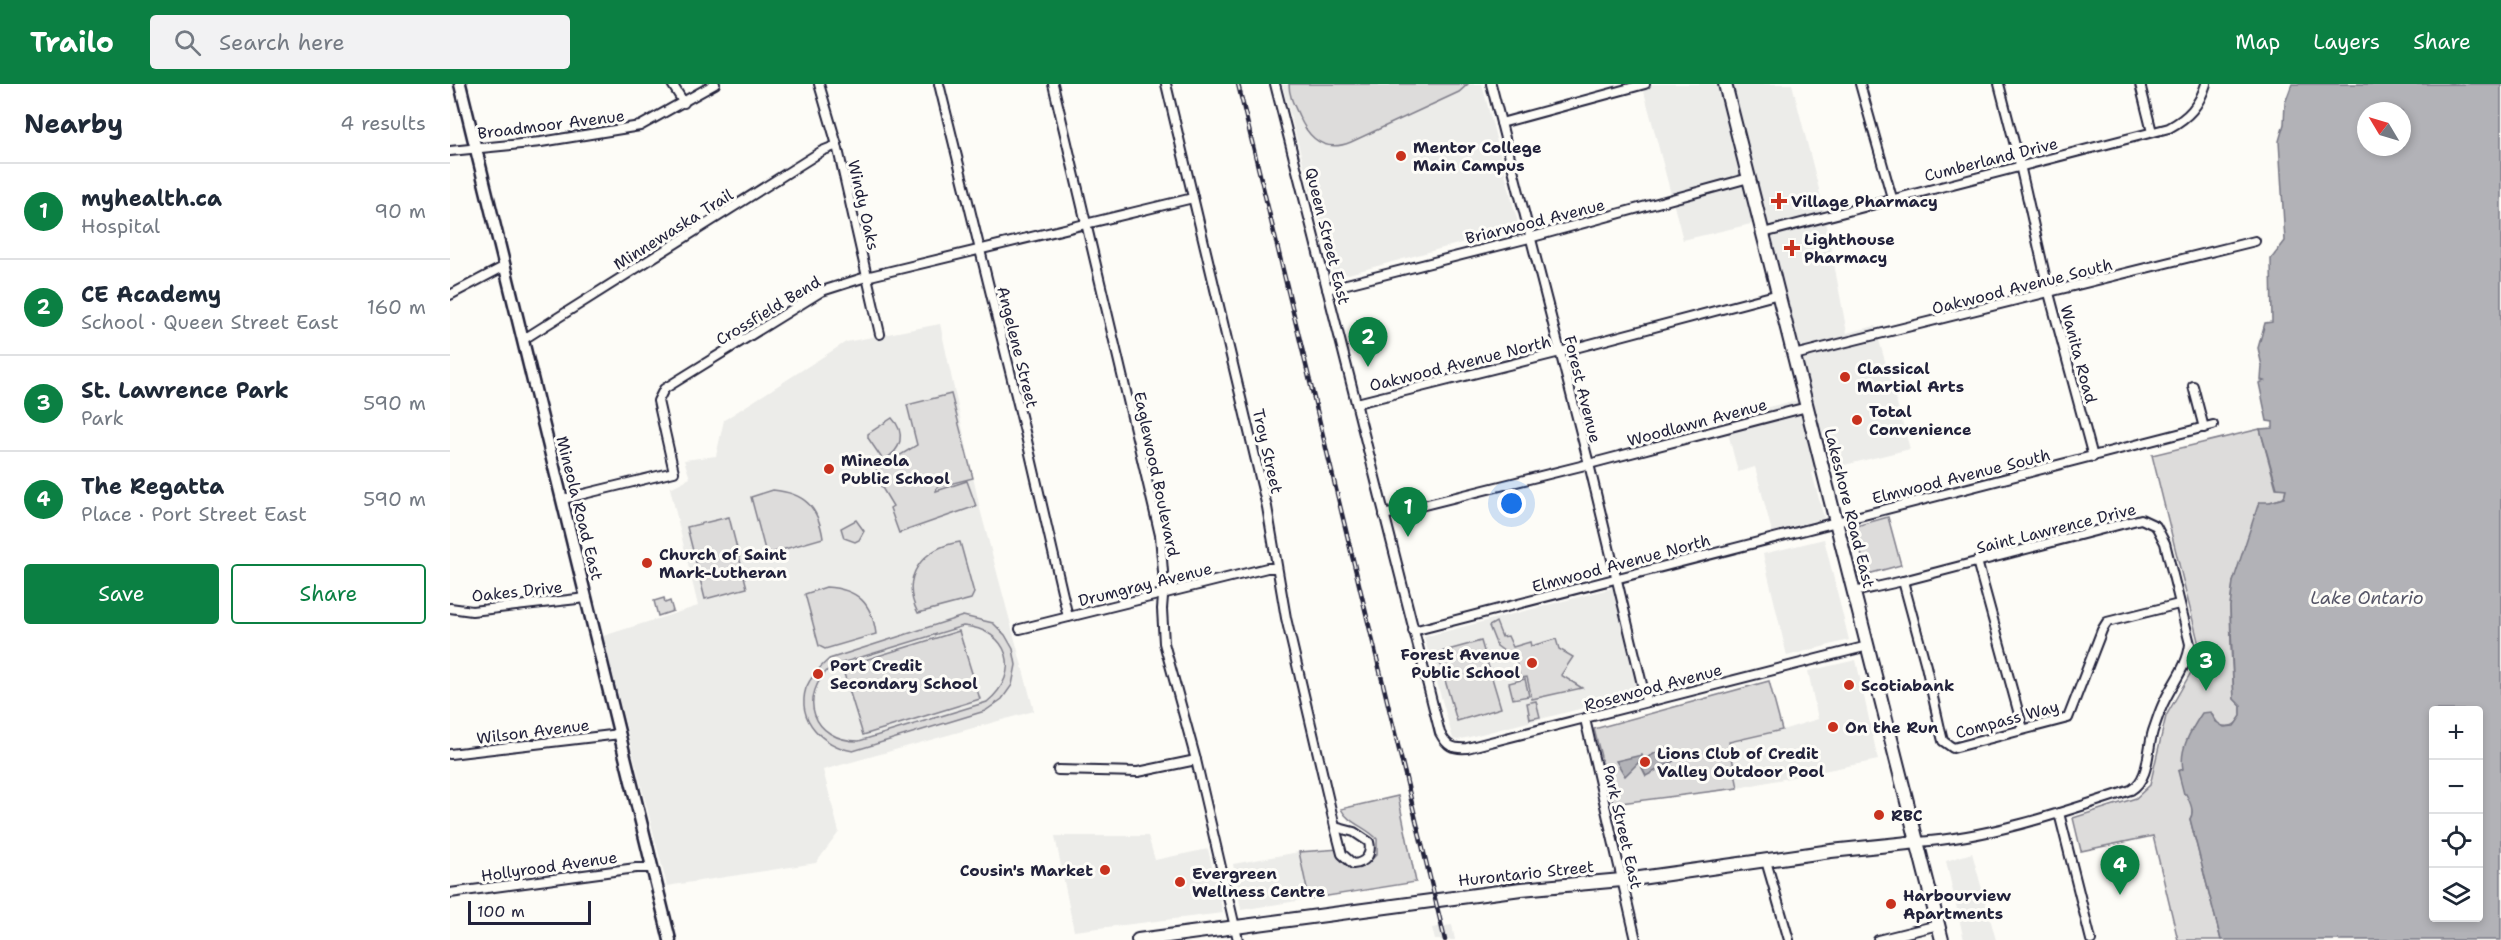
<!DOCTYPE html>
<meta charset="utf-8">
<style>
:root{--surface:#fff;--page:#f2f2f3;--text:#1f2937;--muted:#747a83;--line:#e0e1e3;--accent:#0b8043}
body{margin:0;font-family:"Shantell Sans",sans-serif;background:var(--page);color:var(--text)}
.controls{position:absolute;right:18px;bottom:18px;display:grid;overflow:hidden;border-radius:6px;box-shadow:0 3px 9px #0003}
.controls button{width:54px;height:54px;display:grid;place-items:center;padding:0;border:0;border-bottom:2px solid var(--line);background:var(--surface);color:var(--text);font:30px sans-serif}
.compass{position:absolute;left:1907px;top:18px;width:54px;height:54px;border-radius:50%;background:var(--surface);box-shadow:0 3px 9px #0003;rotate:308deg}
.scale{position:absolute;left:18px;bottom:15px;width:123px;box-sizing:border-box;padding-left:6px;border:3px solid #22223b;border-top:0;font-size:16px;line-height:21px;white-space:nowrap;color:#22223b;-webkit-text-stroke:4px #fdfcf7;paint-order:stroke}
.you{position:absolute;left:1062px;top:420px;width:21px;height:21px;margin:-15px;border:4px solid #fff;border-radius:50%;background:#1a73e8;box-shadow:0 0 0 9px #1a73e833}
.badge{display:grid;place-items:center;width:39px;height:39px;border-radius:50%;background:var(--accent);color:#fff;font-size:20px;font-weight:700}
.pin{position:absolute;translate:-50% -50px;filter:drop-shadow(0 2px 3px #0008)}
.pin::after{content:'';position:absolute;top:32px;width:21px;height:18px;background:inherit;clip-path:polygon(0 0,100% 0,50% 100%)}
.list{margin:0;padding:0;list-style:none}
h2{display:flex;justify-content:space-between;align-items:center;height:78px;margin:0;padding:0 24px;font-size:26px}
h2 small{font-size:20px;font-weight:400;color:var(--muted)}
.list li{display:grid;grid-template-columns:39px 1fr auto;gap:18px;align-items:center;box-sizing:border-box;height:96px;padding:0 24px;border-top:2px solid var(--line)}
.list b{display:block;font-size:22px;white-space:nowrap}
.list p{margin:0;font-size:20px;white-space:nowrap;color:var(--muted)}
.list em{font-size:20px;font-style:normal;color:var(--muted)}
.actions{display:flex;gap:12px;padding:18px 24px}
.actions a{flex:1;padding:14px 0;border:2px solid var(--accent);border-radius:6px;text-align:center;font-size:21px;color:var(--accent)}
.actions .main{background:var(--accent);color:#fff}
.icon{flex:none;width:33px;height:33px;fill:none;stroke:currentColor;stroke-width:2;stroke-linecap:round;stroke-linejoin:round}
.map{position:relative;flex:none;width:2051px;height:856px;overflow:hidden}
header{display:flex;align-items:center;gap:36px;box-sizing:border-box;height:84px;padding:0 30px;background:var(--accent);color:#fff}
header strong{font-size:28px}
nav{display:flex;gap:33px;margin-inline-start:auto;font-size:21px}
.search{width:420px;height:54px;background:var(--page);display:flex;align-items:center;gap:15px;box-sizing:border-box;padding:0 21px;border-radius:6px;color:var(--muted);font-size:22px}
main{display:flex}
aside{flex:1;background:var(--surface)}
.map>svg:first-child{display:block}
</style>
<header>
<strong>Trailo</strong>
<div class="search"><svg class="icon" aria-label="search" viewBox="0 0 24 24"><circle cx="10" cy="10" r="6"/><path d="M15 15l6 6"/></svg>Search here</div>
<nav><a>Map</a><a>Layers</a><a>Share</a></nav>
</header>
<main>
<aside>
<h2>Nearby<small>4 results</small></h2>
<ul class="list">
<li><span class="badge">1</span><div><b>myhealth.ca</b><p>Hospital</p></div><em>90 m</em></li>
<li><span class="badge">2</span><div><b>CE Academy</b><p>School · Queen Street East</p></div><em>160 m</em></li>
<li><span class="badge">3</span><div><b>St. Lawrence Park</b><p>Park</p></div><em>590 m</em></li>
<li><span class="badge">4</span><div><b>The Regatta</b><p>Place · Port Street East</p></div><em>590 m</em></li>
</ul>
<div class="actions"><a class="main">Save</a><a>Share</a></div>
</aside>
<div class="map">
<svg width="2051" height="856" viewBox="0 0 2051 856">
<rect width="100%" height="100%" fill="#fdfcf7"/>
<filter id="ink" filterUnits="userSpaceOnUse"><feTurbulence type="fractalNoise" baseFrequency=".0167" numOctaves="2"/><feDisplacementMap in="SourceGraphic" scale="12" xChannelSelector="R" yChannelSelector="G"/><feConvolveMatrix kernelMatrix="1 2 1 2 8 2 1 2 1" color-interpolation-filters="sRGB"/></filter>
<g filter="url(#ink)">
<g fill="#ecece9">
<polygon points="832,0 1032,0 1069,143 884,194"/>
<polygon points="1192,0 1342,0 1373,121 1397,249 1425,242 1460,365 1362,389 1374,434 1322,448 1305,383 1288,388 1274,333 1362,313 1318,136 1233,156"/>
<polygon points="490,240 530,425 584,627 373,686 389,748 366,779 217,802 153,552 248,522 220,404 240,394 234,376 266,372 274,336 396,258"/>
<polygon points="1374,455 1399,556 1337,572 1313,470"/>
<polygon points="1163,504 1190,605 1188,610 1008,656 1003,655 974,553"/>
<polygon points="1406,576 1428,676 1288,704 1279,658 1332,646 1368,635 1358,587"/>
<polygon points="605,752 698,752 705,776 758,765 773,829 624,847"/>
<polygon points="849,768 859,815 791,826 783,780"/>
<polygon points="1522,769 1546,856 1514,856 1496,777"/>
<polygon points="1002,841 1005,856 985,856 982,844"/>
</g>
<g fill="#dddcdb" stroke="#807f8b" stroke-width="1.5" fill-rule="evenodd">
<path d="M839,0H1018L1009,8L901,58C875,69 859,55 849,32C844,21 839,12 839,0Z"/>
<polygon points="501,310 523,394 487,403 486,407 517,397 526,422 449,449 440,424 443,422 425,392 426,386 467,361 457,321"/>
<path d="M442,334C456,349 452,367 433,376L418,354V350Z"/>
<path d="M1810,345L1826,404H1836L1834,414L1820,418L1783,498L1780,523L1781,563L1784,615L1791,622V632C1786,642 1780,644 1769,641L1763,632C1756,643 1735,676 1733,686C1731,702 1748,722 1740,735L1771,856H1728L1703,752L1631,767L1623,734L1686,714L1700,701L1716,632L1748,576L1749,561L1702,371Z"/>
<path d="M323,406C354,409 368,422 373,454L321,469L315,466L301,413Z"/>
<polygon points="279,433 297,504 255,515 237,443"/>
<polygon points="1438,433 1451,481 1418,490 1414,483 1406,442"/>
<polygon points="406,436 414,447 409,456 405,458 394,454 391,444"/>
<path d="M510,458L524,509L521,515L468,529C449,493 473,463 510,458Z"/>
<path d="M376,503C408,505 422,519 426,550L375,565L369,562L355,510Z"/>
<polygon points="214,514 215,519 220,517 223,527 208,532 204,517"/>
<path d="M513,532L543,539L555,551L563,565L566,581L562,601L552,615L535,627L403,667C374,662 346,637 356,604C361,592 370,583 379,575ZM513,542C559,545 573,589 537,618L409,657C362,657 347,612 382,582Z"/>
<polygon points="1046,538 1052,553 1058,552 1063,563 1080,558 1081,562 1106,555 1109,565 1123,573 1111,591 1132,604 1082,615 1077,593 1070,594 1065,575 1047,562 1039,542"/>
<polygon points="509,547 530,615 413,651 392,583"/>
<polygon points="1031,557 1051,624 1007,637 987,569"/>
<polygon points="1075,595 1079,612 1063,615 1059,599"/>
<polygon points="1319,597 1332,646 1279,658 1288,704 1163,720 1144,645"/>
<polygon points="1086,617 1090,633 1080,635 1077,619"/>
<path d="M948,712L966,798L859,815L849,768L890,765L903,781L917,780L927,770V755C916,743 898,739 891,725Z"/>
</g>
<g fill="#b2b2b7" stroke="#787885" stroke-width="1.5" fill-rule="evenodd">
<path d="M1842,0H2051V856H1771L1740,735C1745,728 1740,718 1736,710H1734L1728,687L1733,685C1729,665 1741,646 1752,629L1761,628L1765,637L1774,643L1784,642L1791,632V622L1784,615L1780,523L1783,498L1809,418H1820L1834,414L1836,405L1827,404L1810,345L1823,344V338L1817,337L1809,299L1814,297L1811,296L1812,282L1808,264L1815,239L1822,238L1821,175L1835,157L1829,57L1834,40L1835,19ZM1916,27H1952V63H1916ZM1984,626H2028V834H1984Z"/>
<polygon points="1216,663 1224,677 1196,692 1189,678 1175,692 1166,677 1192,671 1193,676"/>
</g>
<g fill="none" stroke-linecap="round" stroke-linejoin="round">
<g stroke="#22223b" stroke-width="12">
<g id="street">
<polyline points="222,0 234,19"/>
<polyline points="369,0 387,61 430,250"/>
<polyline points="489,0 575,348 618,533"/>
<polyline points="603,0 710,451 714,500 712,525 714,559 746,676 788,856"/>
<path d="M716,0L817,423L836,534L885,743L892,770L903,780C916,779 922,770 919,758L904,748L885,743"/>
<path d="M825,0L990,649C997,662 1002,665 1017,664L1418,562"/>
<polyline points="1041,0 1139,380 1196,617"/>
<polyline points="1410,0 1442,114"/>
<polyline points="1549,0 1570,81 1599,209 1643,373"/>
<polyline points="1690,0 1702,48"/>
<polyline points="1051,39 1195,0"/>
<polyline points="0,67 91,58 190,42 265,0"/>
<path d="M1313,149L1719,44C1739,33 1749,22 1756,0"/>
<polyline points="877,205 1079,154 1299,94"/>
<polyline points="0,211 55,182"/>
<polyline points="74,255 372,67 387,61"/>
<polyline points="1344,271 1805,157"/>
<polyline points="1743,302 1754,344"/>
<polyline points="907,319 1110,268 1329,210"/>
<polyline points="113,415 224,388 208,317 214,305 372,207 416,193 743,114"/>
<polyline points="934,431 1139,380 1357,323"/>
<polyline points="1527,477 1573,645"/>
<polyline points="1453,497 1476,582 1491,649 1493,657 1503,664 1618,634 1652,546 1657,538 1729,520"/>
<path d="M1404,508L1453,497L1691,435L1706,442L1715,459L1740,560C1738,581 1724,597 1715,616C1710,625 1707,636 1703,647C1697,666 1700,695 1681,706C1611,729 1541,753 1468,758"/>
<polyline points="0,524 22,527 136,514"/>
<polyline points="570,545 817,484 827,484"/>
<polyline points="963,547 1763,341"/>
<polyline points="1135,635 1186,856"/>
<polyline points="0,670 170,650"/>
<polyline points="608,686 688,688 746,676"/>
<polyline points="1609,729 1641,856"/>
<polyline points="1316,777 1339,856"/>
<polyline points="0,809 186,784 202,784"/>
<polyline points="1428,856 1488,841"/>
</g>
</g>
<g stroke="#22223b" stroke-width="15">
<polyline id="secondary" points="10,0 220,856"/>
</g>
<g stroke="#22223b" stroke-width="16">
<g id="primary">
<polyline points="1275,0 1492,856"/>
<polyline points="688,856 1071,805 1183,795 1381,767 1468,758"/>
</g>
</g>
<use href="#street" stroke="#fdfcf7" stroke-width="8"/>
<use href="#secondary" stroke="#fdfcf7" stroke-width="10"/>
<use href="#primary" stroke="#fdfcf7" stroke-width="12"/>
<g stroke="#22223b" stroke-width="4.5">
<polyline id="rail" points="788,0 995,856"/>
</g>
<use href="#rail" stroke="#fdfcf7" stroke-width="2" stroke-dasharray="7" stroke-linecap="butt"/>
</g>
</g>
<g fill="#c8321e" stroke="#fdfcf7" stroke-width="2">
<circle cx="951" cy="72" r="6"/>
<path d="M1326 108h6v6h6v6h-6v6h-6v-6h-6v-6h6z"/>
<path d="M1339 155h6v6h6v6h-6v6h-6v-6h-6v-6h6z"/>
<circle cx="1395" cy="293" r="6"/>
<circle cx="1407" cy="336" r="6"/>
<circle cx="379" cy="385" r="6"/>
<circle cx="197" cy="479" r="6"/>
<circle cx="1082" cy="579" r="6"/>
<circle cx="368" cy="590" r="6"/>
<circle cx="1399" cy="601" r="6"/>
<circle cx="1383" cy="643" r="6"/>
<circle cx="1195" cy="678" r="6"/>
<circle cx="1429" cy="731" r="6"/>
<circle cx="655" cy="786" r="6"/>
<circle cx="730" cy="798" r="6"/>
<circle cx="1441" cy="820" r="6"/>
</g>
<g text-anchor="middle" stroke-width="6" stroke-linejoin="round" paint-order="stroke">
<g font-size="16" fill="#22223b" stroke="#fdfcf7">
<text transform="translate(101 40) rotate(-7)" y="6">Broadmoor Avenue</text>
<text transform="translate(1541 75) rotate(-14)" y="6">Cumberland Drive</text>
<text transform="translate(414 121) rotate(77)" y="6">Windy Oaks</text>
<text transform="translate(1085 137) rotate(-14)" y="6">Briarwood Avenue</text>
<text transform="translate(223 145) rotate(-32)" y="6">Minnewaska Trail</text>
<text transform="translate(878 152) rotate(76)" y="6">Queen Street East</text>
<text transform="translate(1572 202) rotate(-14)" y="6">Oakwood Avenue South</text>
<text transform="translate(318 226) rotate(-31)" y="6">Crossfield Bend</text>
<text transform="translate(568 263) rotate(76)" y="6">Angelene Street</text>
<text transform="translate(1629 270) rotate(75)" y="6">Wanita Road</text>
<text transform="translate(1010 279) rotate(-14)" y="6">Oakwood Avenue North</text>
<text transform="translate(1133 305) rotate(76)" y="6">Forest Avenue</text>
<text transform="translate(1247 338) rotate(-15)" y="6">Woodlawn Avenue</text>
<text transform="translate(818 367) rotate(77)" y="6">Troy Street</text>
<text transform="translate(707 390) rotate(78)" y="6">Eaglewood Boulevard</text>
<text transform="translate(1511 392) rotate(-14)" y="6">Elmwood Avenue South</text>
<text transform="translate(130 424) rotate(76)" y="6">Mineola Road East</text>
<text transform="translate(1400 424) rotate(76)" y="6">Lakeshore Road East</text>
<text transform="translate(1606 444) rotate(-14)" y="6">Saint Lawrence Drive</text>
<text transform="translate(1171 479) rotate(-15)" y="6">Elmwood Avenue North</text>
<text transform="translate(695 500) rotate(-14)" y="6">Drumgray Avenue</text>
<text transform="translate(67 507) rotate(-6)" y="6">Oakes Drive</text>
<text transform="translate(1203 603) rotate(-15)" y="6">Rosewood Avenue</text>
<text transform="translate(1557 635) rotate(-15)" y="6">Compass Way</text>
<text transform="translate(83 647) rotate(-7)" y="6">Wilson Avenue</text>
<text transform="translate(1173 743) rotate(77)" y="6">Park Street East</text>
<text transform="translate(99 782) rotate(-8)" y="6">Hollyrood Avenue</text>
<text transform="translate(1076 789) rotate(-6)" y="6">Hurontario Street</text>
</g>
<g font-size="16" font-weight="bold" fill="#22223b" stroke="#fdfcf7" text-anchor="start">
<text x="963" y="69">Mentor College<tspan x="963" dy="18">Main Campus</tspan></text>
<text x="1341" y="123">Village Pharmacy</text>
<text x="1354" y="161">Lighthouse<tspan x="1354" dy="18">Pharmacy</tspan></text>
<text x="1407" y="290">Classical<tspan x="1407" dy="18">Martial Arts</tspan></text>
<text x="1419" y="333">Total<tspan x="1419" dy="18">Convenience</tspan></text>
<text x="391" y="382">Mineola<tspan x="391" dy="18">Public School</tspan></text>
<text x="209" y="476">Church of Saint<tspan x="209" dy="18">Mark-Lutheran</tspan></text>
<text x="1070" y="576" text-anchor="end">Forest Avenue<tspan x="1070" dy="18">Public School</tspan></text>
<text x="380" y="587">Port Credit<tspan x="380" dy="18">Secondary School</tspan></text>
<text x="1411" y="607">Scotiabank</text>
<text x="1395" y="649">On the Run</text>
<text x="1207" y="675">Lions Club of Credit<tspan x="1207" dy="18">Valley Outdoor Pool</tspan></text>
<text x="1441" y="737">RBC</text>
<text x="643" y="792" text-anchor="end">Cousin's Market</text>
<text x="742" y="795">Evergreen<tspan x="742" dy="18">Wellness Centre</tspan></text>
<text x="1453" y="817">Harbourview<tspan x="1453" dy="18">Apartments</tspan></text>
</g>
<g font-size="18" font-style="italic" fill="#545466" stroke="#fdfcf7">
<text x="1917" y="520">Lake Ontario</text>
</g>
</g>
</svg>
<div class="controls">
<button>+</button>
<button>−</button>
<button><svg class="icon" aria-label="locate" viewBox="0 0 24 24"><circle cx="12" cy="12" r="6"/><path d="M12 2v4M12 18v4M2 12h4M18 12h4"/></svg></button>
<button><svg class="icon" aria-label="layers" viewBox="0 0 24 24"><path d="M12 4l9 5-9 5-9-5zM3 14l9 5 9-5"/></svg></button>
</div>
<svg class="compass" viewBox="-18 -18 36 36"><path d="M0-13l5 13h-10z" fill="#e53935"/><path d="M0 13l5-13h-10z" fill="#747a83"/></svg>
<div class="scale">100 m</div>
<div class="you"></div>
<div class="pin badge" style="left:958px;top:453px">1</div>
<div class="pin badge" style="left:918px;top:283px">2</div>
<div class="pin badge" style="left:1756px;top:607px">3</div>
<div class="pin badge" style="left:1670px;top:811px">4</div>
</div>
</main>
